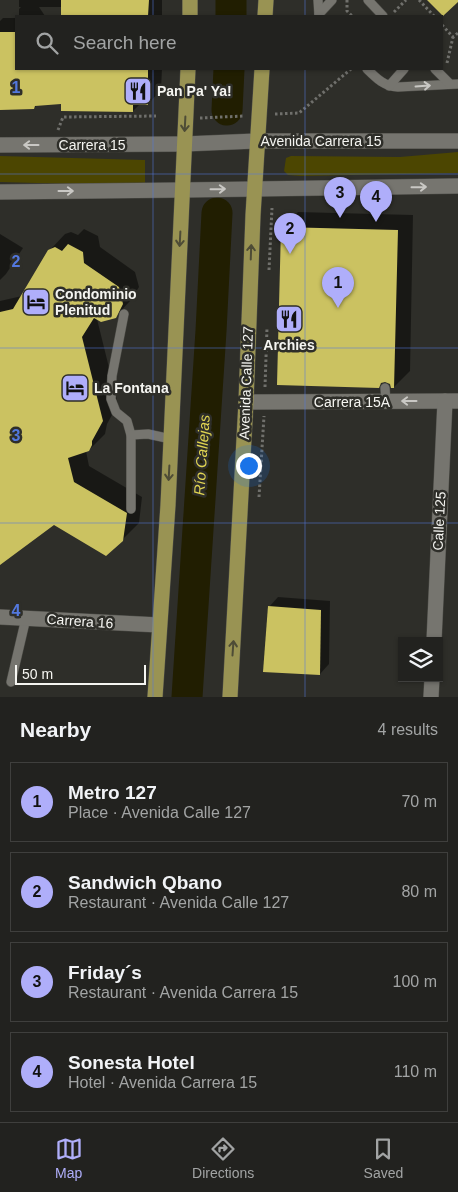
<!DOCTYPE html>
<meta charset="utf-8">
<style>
:root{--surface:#22221f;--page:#2a2a28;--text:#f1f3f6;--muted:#a2a4a4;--line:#3f3f3d;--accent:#afaefa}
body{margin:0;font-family:Helvetica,sans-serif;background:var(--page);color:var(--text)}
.controls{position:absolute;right:15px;bottom:15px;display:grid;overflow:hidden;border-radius:0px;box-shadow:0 1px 4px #0004}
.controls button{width:45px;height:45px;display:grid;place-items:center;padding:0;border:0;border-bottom:1px solid var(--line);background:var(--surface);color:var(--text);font:25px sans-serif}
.scale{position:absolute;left:15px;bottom:12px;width:131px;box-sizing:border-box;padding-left:5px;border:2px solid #f5f5f1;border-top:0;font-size:14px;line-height:18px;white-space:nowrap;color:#f5f5f1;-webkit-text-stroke:4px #2e2e29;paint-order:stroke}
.you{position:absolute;left:248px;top:465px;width:18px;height:18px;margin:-12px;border:4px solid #fff;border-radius:50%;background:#1a73e8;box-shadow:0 0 0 8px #1a73e833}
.badge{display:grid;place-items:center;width:32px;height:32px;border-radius:50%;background:var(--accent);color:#111;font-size:16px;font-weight:700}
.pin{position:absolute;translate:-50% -41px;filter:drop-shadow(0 1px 2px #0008)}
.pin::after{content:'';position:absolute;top:26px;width:18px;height:15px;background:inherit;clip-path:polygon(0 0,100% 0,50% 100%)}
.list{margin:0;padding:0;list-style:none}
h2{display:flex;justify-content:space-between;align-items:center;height:65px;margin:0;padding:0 20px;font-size:21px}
h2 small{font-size:16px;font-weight:400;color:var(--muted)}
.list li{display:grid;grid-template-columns:32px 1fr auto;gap:15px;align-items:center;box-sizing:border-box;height:80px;margin:0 10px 10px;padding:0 10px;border:1px solid var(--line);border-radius:0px}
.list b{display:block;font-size:19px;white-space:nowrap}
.list p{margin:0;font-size:16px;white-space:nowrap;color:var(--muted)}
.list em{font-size:16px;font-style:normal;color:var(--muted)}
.icon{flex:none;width:28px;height:28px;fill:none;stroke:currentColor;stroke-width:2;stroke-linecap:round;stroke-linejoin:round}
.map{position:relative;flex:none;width:458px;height:697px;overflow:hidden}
.search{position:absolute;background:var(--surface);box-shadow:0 1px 4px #0004;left:15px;right:15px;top:15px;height:55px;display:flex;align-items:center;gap:12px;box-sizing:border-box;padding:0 18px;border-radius:0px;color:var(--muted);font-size:19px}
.sheet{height:425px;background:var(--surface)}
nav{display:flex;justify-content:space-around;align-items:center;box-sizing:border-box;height:70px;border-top:1px solid var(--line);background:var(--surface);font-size:14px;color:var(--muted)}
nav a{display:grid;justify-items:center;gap:2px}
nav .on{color:var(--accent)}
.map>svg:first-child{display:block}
</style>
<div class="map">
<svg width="458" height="697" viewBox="0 0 458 697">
<rect width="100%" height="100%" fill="#2e2e29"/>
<g fill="#4c4601">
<polygon points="458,152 458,173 301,176 288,175 284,171 286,158 291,156 400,157"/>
<polygon points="0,156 145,160 145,186 0,182"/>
</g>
<g fill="#0007">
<polygon points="19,0 162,0 162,16 63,16 63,7 39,7 45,16 19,16 19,9 21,7 19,7"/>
<polygon points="3,18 16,18 16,69 162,69 161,90 148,104 140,104 133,111 62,103 37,105 34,108 0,109 0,21"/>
<polygon points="298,212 413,215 410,371 394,387 391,383 384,381 378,386 282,228"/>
<polygon points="84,229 98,236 100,247 135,272 139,287 131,300 115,317 97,319 118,404 107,424 105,434 89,450 86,451 89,466 142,497 139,523 122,540 54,524 0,563 0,301 22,296 49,251 65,234 71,232 78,235"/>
<polygon points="0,234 23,248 6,274 0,280"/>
<polygon points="278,597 330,601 329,664 320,674 269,607"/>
</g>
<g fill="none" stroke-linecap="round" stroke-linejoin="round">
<g stroke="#211e01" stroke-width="31">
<polyline points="231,16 231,0"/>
<polyline points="227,110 229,69"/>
<polyline points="187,697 211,331 217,213"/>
</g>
</g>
<g fill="#cbc261">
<polygon points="61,0 149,0 148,16 61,16"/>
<polygon points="427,0 458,0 458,2 443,16"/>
<polygon points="0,32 16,32 16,69 148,69 148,105 133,105 133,112 61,111 61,104 35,106 34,109 0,110"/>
<polygon points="281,227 398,230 394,388 391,388 390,384 385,382 381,383 379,388 277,385"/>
<polygon points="68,244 83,252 84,263 119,287 123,304 116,318 101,322 94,318 82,337 103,421 92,441 92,445 89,451 68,458 74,482 127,513 123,541 106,556 54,525 0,565 0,312 13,309 48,250 55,247 62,251"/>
<polygon points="268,606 321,610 320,675 263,672"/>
</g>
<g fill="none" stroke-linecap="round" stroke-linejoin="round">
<g stroke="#4c4c47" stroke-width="10">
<g id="service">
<polyline points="318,0 319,16"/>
<polyline points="368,0 383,16"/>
<polyline points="319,14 332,0"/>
<path d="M367,69C377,79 384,86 398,87L458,84"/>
<polyline points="435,69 450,84"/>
<polyline points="389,86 404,69"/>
<polyline points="124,314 112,376 111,399 116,412 127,421 131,435 131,509"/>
<polyline points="385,388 386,402"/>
<polyline points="131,435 148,434 171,439"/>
<polyline points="11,682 26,618"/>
</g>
</g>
<g stroke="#4c4c47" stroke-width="16">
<g id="minor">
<polyline points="0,145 184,144"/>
<polyline points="0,192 182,190"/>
<polyline points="246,402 458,401"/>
<polyline points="0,617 159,625"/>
<polyline points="434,641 445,401"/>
<polyline points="431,697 432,678"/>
</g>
</g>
<g stroke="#4c4c47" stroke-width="16">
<g id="secondary">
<polyline points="184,144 258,141 458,141"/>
<polyline points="182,190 458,186"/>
</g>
</g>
<g stroke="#4c4c47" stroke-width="16">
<g id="primary">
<polyline points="190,16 190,0"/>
<polyline points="265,16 266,0"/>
<polyline points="155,697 168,505 188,69"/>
<polyline points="230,697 246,402 253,215 262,69"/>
</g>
</g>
<g stroke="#70706c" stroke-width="3" stroke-dasharray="2.5 2.5" stroke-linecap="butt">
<polyline points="347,0 347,11 352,16"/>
<polyline points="419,0 434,16"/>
<polyline points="394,12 406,0"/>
<polyline points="442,25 453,37 458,33"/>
<polyline points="447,63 453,37"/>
<polyline points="275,114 299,113 351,69"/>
<polyline points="200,118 244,116"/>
<polyline points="58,130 63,117 156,116"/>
<polyline points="269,270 272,208"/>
<polyline points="265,387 267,328"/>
<polyline points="259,497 264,416"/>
</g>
<use href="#service" stroke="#76756f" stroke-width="9"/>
<use href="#minor" stroke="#76756f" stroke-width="15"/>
<use href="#secondary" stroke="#76756f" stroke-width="15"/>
<use href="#primary" stroke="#999353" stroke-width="15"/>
</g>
<defs><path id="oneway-shaft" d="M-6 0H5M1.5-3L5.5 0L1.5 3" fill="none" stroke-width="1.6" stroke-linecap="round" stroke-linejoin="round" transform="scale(1.25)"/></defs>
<g stroke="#c9c8c4">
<use href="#oneway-shaft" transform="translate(423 86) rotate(-4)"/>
<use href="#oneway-shaft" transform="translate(31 145) rotate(-180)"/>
<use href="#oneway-shaft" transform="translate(419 187) rotate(-1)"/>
<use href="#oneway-shaft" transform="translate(218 189) rotate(-1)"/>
<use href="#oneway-shaft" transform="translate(66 191)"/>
<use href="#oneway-shaft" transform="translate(409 401) rotate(180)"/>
</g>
<g stroke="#4e4c36">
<use href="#oneway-shaft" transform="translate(185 124) rotate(93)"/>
<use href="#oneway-shaft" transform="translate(180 239) rotate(93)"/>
<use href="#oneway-shaft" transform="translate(251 252) rotate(-88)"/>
<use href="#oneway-shaft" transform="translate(169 473) rotate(93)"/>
<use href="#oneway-shaft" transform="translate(233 648) rotate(-86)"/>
</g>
<path fill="none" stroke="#5378de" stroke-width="1" stroke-opacity="0.55" d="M153,0V16M305,0V16M153,69V697M305,69V697M0,174H458M0,348H458M0,523H458"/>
<defs>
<g id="restaurant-square" transform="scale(1.4375)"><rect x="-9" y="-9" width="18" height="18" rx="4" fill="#afaefa" stroke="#2e2e29"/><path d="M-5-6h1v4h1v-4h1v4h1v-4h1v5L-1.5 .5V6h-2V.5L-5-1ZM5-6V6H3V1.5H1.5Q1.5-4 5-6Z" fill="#111"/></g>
<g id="hotel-square" transform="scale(1.4375)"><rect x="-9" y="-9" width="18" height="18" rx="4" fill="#afaefa" stroke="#2e2e29"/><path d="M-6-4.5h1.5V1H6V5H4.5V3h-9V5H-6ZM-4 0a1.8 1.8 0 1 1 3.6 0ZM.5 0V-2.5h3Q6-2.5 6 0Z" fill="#111"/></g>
</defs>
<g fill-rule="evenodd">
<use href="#restaurant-square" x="138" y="91"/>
<use href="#hotel-square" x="36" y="302"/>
<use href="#restaurant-square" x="289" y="319"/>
<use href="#hotel-square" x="75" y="388"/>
</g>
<g text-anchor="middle" stroke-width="5" stroke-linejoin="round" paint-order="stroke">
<g font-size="14" font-weight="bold" fill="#f5f5f1" stroke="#2e2e29" text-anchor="start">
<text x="157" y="96">Pan Pa' Ya!</text>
<text x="55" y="299">Condominio<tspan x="55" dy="16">Plenitud</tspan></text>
<text x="289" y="350" text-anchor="middle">Archies</text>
<text x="94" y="393">La Fontana</text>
</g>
<g font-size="14" fill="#f5f5f1" stroke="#2e2e29">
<text x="321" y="146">Avenida Carrera 15</text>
<text x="92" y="150">Carrera 15</text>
<text transform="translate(246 383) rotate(-88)" y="5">Avenida Calle 127</text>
<text x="352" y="407">Carrera 15A</text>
<text transform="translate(439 521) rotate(-87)" y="5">Calle 125</text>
<text transform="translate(80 621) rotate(4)" y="5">Carrera 16</text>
</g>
<g font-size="15" font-style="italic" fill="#e0d451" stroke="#2e2e29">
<text transform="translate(202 455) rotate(-86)" y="5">Río Callejas</text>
</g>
</g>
<g font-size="16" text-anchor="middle" font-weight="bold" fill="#5378de" stroke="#2e2e29" stroke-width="5" stroke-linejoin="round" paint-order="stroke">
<text x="16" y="93">1</text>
<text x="16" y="267">2</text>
<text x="16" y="441">3</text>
<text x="16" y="616">4</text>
</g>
</svg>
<div class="controls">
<button><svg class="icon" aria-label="layers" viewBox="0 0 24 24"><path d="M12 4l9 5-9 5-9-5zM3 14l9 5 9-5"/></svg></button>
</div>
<div class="scale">50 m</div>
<div class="you"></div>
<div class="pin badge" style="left:338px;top:308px">1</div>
<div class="pin badge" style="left:290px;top:254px">2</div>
<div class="pin badge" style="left:340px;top:218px">3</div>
<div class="pin badge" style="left:376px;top:222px">4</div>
<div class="search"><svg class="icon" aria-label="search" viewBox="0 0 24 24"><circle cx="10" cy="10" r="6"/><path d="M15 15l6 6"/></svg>Search here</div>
</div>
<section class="sheet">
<h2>Nearby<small>4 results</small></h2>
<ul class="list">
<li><span class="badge">1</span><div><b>Metro 127</b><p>Place · Avenida Calle 127</p></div><em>70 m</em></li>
<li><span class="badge">2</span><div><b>Sandwich Qbano</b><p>Restaurant · Avenida Calle 127</p></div><em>80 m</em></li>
<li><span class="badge">3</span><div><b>Friday´s</b><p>Restaurant · Avenida Carrera 15</p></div><em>100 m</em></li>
<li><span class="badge">4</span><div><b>Sonesta Hotel</b><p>Hotel · Avenida Carrera 15</p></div><em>110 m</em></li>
</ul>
</section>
<nav>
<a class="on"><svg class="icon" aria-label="map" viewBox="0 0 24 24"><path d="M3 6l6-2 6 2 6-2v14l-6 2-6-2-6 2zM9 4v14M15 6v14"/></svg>Map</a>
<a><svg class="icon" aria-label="directions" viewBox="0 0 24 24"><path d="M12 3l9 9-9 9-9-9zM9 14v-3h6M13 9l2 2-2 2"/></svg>Directions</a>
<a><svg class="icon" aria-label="saved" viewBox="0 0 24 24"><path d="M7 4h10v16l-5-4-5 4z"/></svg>Saved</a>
</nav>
